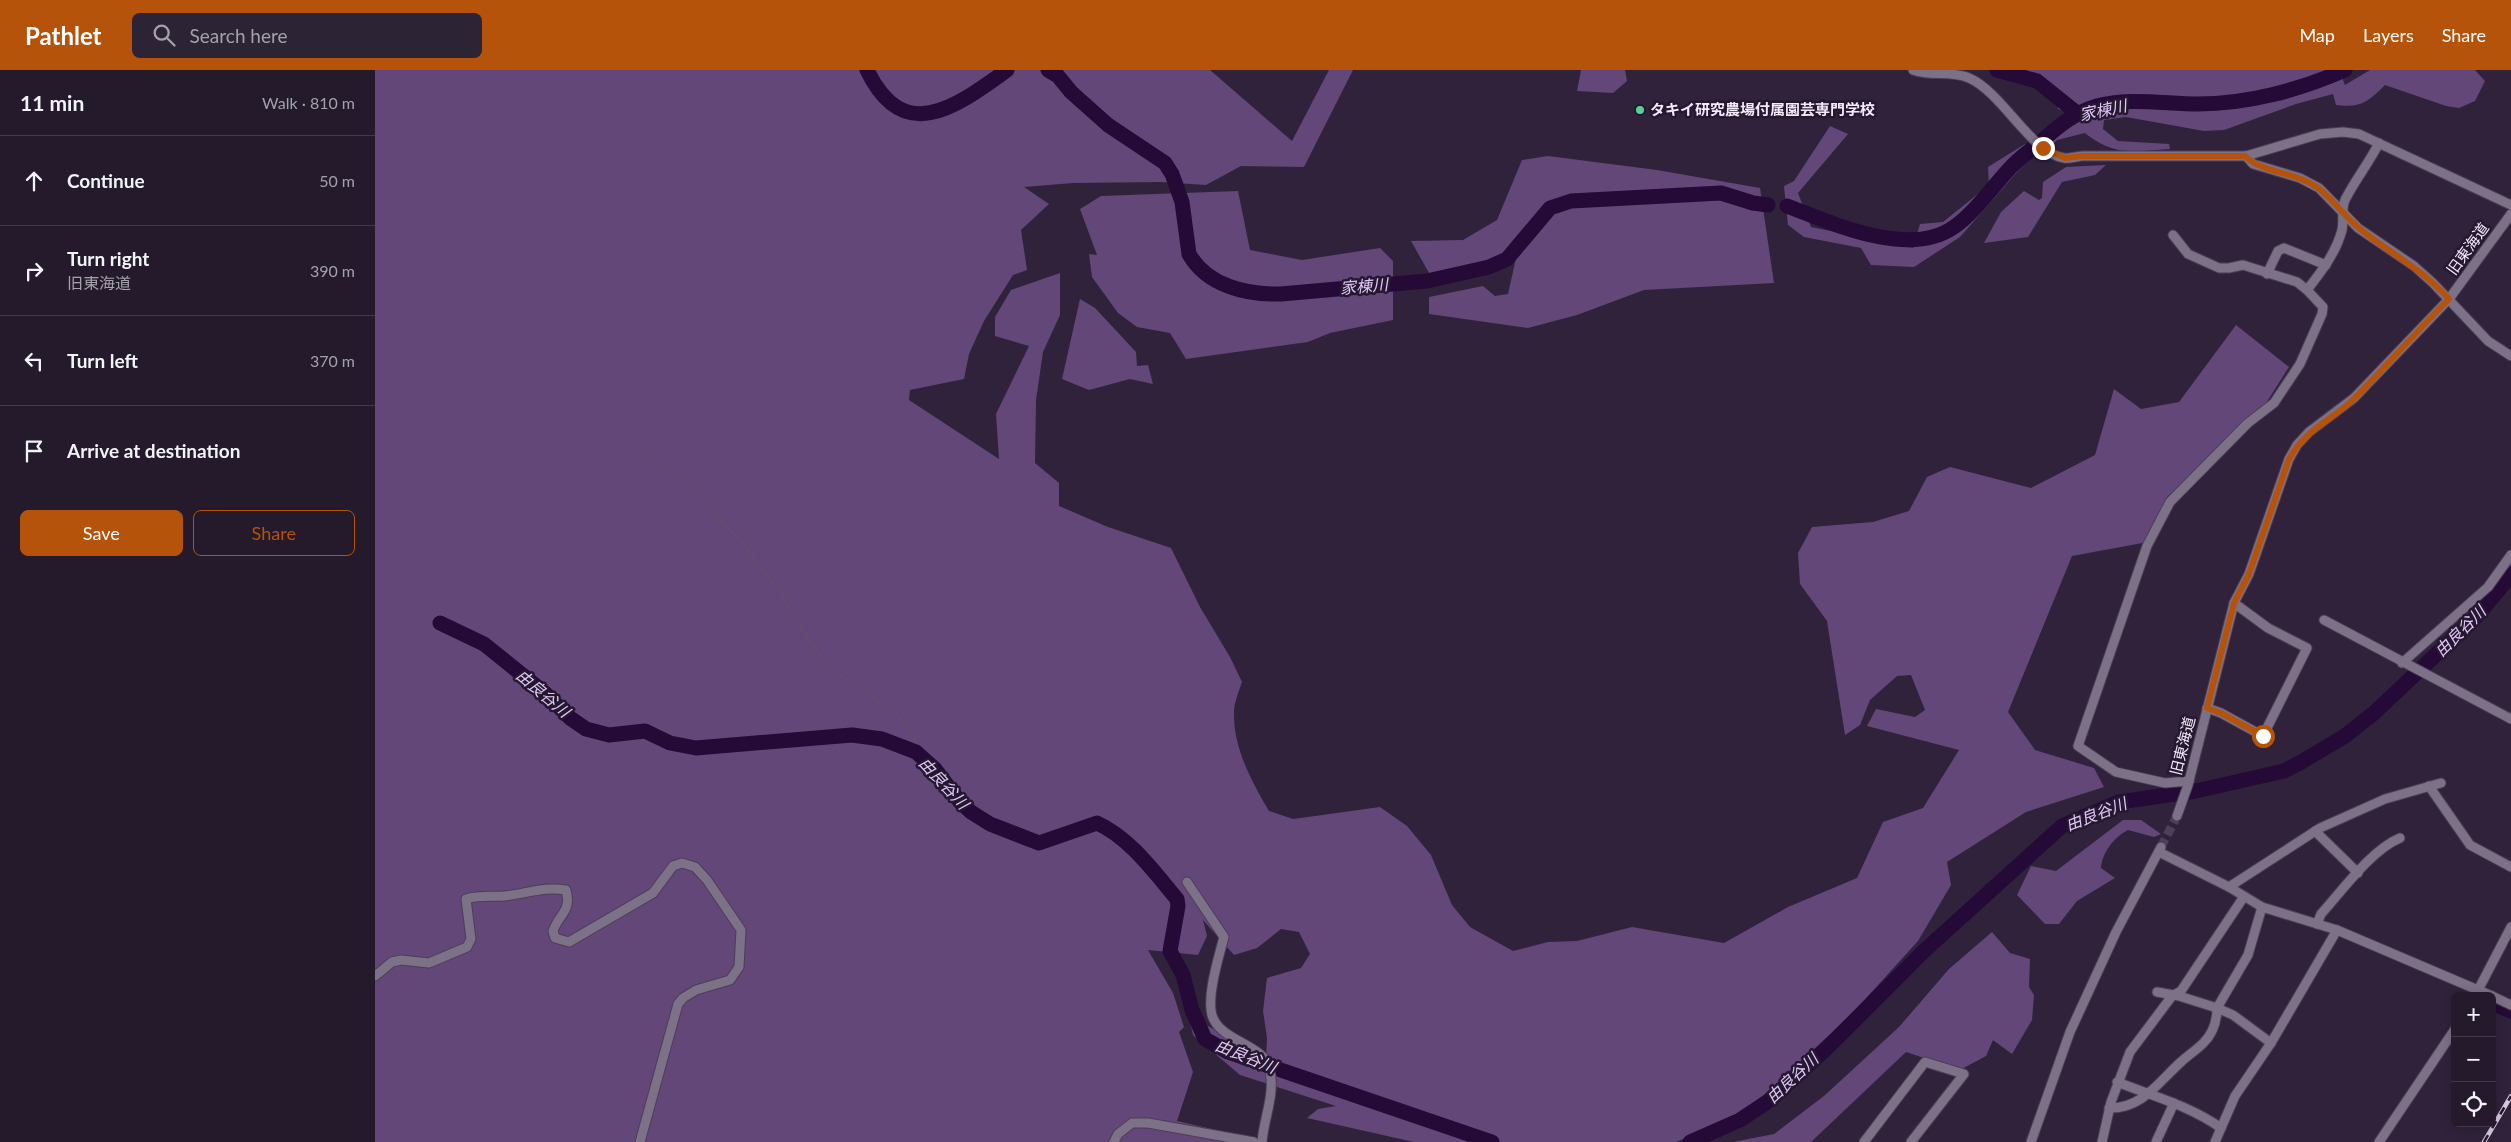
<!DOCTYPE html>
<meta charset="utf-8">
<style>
:root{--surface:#241a2c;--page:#2c2334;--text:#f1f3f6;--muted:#a3a1a9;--line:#413848;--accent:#b45309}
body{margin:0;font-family:Lato,"Noto Sans JP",sans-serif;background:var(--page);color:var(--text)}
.controls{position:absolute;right:15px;bottom:15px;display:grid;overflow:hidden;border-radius:8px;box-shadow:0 2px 12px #0003}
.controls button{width:45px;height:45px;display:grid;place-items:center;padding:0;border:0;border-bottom:1px solid var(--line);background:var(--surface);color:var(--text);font:25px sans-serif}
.stop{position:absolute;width:15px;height:15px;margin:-11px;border:4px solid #b45309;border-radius:50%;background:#fff}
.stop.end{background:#b45309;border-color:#fff;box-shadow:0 1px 5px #0008}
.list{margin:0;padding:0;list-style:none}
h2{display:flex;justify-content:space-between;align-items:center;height:65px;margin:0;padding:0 20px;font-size:21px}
h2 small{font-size:16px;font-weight:400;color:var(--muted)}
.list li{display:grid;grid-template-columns:32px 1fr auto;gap:15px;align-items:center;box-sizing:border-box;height:90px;padding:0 20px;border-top:1px solid var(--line)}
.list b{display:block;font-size:19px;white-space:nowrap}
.list p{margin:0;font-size:16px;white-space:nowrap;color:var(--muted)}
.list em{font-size:16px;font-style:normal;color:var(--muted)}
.actions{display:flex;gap:10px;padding:15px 20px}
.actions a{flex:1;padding:11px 0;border:1px solid var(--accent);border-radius:8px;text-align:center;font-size:18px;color:var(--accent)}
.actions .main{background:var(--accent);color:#fff}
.icon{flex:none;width:28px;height:28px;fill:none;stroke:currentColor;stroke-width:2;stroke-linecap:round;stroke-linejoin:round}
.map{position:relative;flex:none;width:2136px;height:1072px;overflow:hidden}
header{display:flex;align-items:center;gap:30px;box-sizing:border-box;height:70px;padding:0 25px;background:var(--accent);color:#fff}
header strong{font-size:24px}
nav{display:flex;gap:28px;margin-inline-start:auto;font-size:18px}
.search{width:350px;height:45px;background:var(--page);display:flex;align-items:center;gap:12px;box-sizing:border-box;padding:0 18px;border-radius:8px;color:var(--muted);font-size:19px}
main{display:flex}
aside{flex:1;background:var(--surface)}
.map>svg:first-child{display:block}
</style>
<header>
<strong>Pathlet</strong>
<div class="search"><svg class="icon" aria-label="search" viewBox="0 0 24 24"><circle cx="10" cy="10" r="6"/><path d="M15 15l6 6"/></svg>Search here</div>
<nav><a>Map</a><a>Layers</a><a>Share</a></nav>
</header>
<main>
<aside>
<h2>11 min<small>Walk · 810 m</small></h2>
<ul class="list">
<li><svg class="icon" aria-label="ahead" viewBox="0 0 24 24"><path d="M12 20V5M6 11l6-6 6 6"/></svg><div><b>Continue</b></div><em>50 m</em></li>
<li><svg class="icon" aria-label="right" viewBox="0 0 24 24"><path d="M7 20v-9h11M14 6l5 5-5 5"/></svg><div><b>Turn right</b><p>旧東海道</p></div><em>390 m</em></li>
<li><svg class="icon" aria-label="left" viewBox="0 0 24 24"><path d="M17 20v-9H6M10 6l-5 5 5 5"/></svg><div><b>Turn left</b></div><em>370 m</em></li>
<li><svg class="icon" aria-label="arrive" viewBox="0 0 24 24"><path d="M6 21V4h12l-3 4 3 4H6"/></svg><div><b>Arrive at destination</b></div></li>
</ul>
<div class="actions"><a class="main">Save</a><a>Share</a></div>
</aside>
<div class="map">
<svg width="2136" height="1072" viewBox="0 0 2136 1072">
<rect width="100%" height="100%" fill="#30223b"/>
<g fill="#624778">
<path d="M0,0H835L917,71L954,0H978L929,97L866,96L831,115L785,112L698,113L649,117L674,134L646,160L652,200L638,205L609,251L594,284L589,309L535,320L534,330L624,389L621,344L654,276L620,266V247L636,220L685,203V245L668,282L661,330L660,393L684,413V436L733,457L796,478L825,537L855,587L867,612C864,621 859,633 859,642C858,678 877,712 894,741L918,749L1005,737L1032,756L1056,785L1077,835L1095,857L1138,881L1173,872L1202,871L1257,857L1349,873L1413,837L1482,808L1508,752L1548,738L1584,680L1492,656L1501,639L1540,647L1550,640L1536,605L1522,606L1495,630L1485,655L1470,665L1452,551L1425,514L1423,483L1437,457L1498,452L1534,441L1552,407L1575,397L1656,418L1720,385L1739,319L1766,339L1804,332L1861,255L1914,297L1888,338L1792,427L1773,472L1697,486L1633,642L1660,680L1719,698L1729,717L1651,742L1572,792L1576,815L1543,871L1474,947L1368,1044L1301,1072H1039L932,1048L943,1039L961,1036L865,1005L818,965L815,952H826L891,989L892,968L888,941L892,908L926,898L935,884L924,862L906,859L882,878L859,885L828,850L832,866L823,885L773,880L798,923L809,957L804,962L818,1002L802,1051L893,1072H0Z"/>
<polygon points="1206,0 1250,0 1252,11 1238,23 1202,21"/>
<path d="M1625,0H1964L1970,15L1995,0H2100L2110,11L2100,31L2084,38L2071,36L2010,15C1993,32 1986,38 1961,35L1958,24L1921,34L1849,60L1829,61L1751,47L1729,50L1728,59L1743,71L1794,74L1795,79C1759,81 1740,87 1710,63L1682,70L1674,78V71L1705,51L1703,45L1683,39L1678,16L1653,6Z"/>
<polygon points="1455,56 1473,64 1423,123 1436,157 1538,178 1545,154 1568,152 1614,115 1613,97 1650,74 1658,84 1585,167 1539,197 1496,195 1486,178 1429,167 1413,155 1409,116 1419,111"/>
<polygon points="1173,86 1282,100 1385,118 1399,213 1269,220 1202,245 1153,258 1054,244 1054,227 1108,216 1120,226 1133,224 1143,179 1102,197 1058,210 1036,171 1088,170 1122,150 1147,90"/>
<polygon points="1731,95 1720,105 1687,112 1653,167 1609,173 1626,142 1649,121 1664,130 1667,128 1668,112 1691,97"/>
<polygon points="863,121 875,180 927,190 1005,178 1018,191 1018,250 955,263 933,272 811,289 795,263 762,257 743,243 717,207 714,184 722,185 705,139 726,126"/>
<polygon points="705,229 720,238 761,282 762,296 773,295 778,314 755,309 714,320 687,309"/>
<path d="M1748,750H1766L1786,764L1779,767L1753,760C1739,767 1727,783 1726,798L1740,808L1702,831L1684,854H1670L1642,825L1656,796L1681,801Z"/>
<polygon points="1617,862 1635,883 1655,889 1654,917 1659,925 1657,950 1637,984 1618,970 1611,986 1585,1000 1531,982 1436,1072 1358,1072 1399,1064 1449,1026 1524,957 1574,899"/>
</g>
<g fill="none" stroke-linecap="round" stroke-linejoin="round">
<polyline stroke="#634c71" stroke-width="2.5" points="270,382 310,412 364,469 407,525 425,557 446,585 466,606 522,644 539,666 541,682"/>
<g stroke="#250936" stroke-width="15">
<path d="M492,0C529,77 582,36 632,0"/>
<path d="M673,0L683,6L696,22L733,55L790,93L797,104L807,132L814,184C832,216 872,225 906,224L1052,211L1114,197L1132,189L1175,138L1196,131L1346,123L1378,133L1393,135"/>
<polyline points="1622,0 1662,11 1702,43"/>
<path d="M1412,136C1457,153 1534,189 1579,157C1602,141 1619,114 1639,94C1646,87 1654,81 1662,75C1682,58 1696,44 1722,36C1753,27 1791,34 1823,34C1872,34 1925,20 1970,0"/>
<path d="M65,553L109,574L170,623L195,648L211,659L234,665L270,661L295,673L321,678L477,665L507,669L541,682L560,699L585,732L596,742L615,754L664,773L722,753C755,768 779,802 802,829L803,836L795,881L808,905L817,940L830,969L853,982L1117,1072"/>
<polyline points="2117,933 2136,941"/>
<polyline points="1315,1072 1365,1050 1395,1030 1452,978 1549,881 1687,756 1744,732 1821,721 1909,701 1928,691 1970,666 1999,643 2101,547 2136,505"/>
</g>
<polyline stroke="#4d4058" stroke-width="9" stroke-dasharray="9 4.5" stroke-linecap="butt" points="1786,777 1802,746"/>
<g stroke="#4b3e56" stroke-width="11">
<g id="minor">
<path d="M1538,0C1556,7 1575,0 1594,8C1627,22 1657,84 1689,88C1695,89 1703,86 1708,86H1871L1945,64L1968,62L1984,64L2136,135"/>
<polyline points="1871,86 1878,94 1925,108 1944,118 1983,158 2039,196 2058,213 2113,271 2136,286"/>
<polyline points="1798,165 1813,184 1844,198 1854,198 1868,195 1922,212 1932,220"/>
<polyline points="1892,204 1903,181 1909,178 1951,195"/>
<polyline points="1949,550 2136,649"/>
<polyline points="2027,593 2113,517 2136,485"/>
<polyline points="1832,638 1846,643 1888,666 1932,578 1893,558 1859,533"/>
<path d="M1814,711L1790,713L1741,702L1703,676L1772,476L1795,432L1873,353L1899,333L1925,294L1947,244L1948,237L1932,220C1946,202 1961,183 1967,160C1969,151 1966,139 1970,130C1980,110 1994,93 2004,73"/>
<polyline points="2054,716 2095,775 2136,797"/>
<polyline points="1802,746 1813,715 1859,533 1874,504 1914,389 1922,375 1934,362 1979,328 2074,229 2136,144"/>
<polyline points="1940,761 1983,803"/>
<polyline points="1784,782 1854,817 1887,837 1962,860 2117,926"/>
<path d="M812,812L849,867C844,886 829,933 839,950C850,972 890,975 895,1000C900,1026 889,1047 887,1072"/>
<polyline points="1854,817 1945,758 2010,729 2066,713"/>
<polyline points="1887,837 1873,885 1842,938 1858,945 1896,973"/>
<path d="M1942,854L1946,844C1967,821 1996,780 2025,768"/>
<path d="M0,906L17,892L26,890L54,893L92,877L96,869L91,829C104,825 116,827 129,826C150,824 170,816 191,820C197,841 184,844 178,861L180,868L194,872L278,823L298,796L307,793L320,797L332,810L366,860L364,897L355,910L321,920L308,928L303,934L265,1072"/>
<polyline points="2100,926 2136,857"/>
<polyline points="2117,926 2136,935"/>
<path d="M1742,1012C1778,1026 1815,1036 1846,1058"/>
<path d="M1734,1038C1768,1039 1785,1010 1807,991C1818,981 1831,974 1837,961C1841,953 1842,946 1842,938L1804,926L1782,922"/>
<polyline points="739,1072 743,1064 757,1053 773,1053 879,1072"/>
<polyline points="1489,1072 1550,992 1589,1004 1536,1072"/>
<polyline points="1656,1072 1695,962 1741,862 1786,777"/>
<polyline points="1727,1072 1736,1032 1755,982 1797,926 1806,921 1868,828"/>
<polyline points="1781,1072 1799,1033"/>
<polyline points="1840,1072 1860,1026 1896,973 1962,860"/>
<polyline points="2004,1072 2080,959"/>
</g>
</g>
<use href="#minor" stroke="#7d7188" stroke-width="9"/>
<g stroke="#d3c9db" stroke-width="4.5">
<polyline id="rail" points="2109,1072 2136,1026"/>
</g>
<use href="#rail" stroke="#261831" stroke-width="2.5" stroke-dasharray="8" stroke-linecap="butt"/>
</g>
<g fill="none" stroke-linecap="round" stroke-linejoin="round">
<path stroke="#b45309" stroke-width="6" d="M1668,78L1690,88L1708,86H1870C1888,104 1920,101 1943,118C1958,129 1969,146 1984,158C2015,184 2045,197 2074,229C2042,261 2012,295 1981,327C1957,351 1932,357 1914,389L1874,504L1859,533L1832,638L1846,643L1888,666"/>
</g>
<circle fill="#54d395" stroke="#261831" stroke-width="2" cx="1265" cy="40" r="5"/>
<g text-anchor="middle" stroke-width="5" stroke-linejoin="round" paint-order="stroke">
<g font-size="15" font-weight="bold" fill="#f3eafb" stroke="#261831" text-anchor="start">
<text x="1275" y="45">タキイ研究農場付属園芸専門学校</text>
</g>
<g font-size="15" fill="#f3eafb" stroke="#261831">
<text transform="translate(2093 179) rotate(-54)" y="5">旧東海道</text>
<text transform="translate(1808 676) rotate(-76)" y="5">旧東海道</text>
</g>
<g font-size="16" font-style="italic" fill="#e2c9f7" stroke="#261831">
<text transform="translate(1728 40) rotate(-12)" y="6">家棟川</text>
<text transform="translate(989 216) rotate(-5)" y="6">家棟川</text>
<text transform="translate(2085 561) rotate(-45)" y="6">由良谷川</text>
<text transform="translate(168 623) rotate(40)" y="6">由良谷川</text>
<text transform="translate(569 713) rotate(47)" y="6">由良谷川</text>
<text transform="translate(1721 744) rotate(-21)" y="6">由良谷川</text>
<text transform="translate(871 986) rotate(22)" y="6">由良谷川</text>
<text transform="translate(1417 1008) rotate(-43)" y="6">由良谷川</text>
</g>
</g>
</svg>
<div class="controls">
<button>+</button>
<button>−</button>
<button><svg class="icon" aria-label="locate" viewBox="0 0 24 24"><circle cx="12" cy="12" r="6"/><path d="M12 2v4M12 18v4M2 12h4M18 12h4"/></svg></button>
</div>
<div class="stop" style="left:1888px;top:666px"></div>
<div class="stop end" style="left:1668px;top:78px"></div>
</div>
</main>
